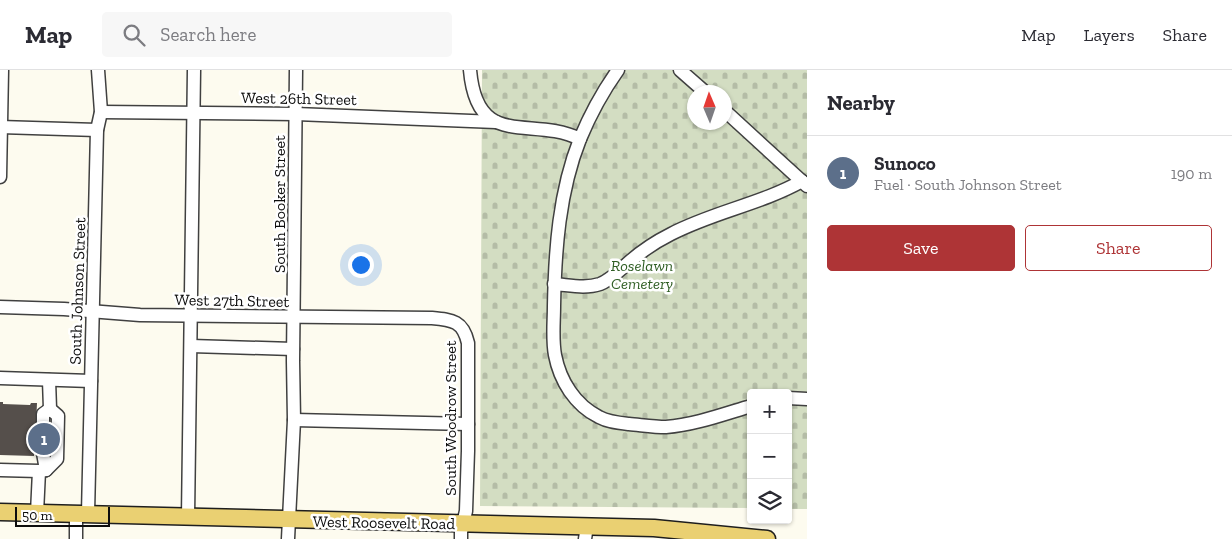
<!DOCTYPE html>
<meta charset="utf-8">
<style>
:root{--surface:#fff;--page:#f7f7f7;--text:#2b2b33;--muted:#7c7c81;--line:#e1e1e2;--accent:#ae3436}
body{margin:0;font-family:"Zilla Slab",serif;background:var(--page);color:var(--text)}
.controls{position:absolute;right:15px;bottom:15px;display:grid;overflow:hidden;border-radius:5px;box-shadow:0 1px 4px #0004}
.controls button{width:45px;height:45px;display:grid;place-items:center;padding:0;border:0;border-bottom:1px solid var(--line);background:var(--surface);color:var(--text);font:25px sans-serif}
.compass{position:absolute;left:687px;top:15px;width:45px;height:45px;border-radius:50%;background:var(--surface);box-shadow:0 1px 4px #0004;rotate:358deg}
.scale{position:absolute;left:15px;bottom:12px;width:95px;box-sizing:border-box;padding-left:5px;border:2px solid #0d0d0d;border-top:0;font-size:14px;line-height:18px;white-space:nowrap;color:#0d0d0d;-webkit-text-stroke:4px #fff;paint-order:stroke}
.you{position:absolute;left:360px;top:194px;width:18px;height:18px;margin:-12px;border:4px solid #fff;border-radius:50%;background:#1a73e8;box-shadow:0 0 0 8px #1a73e833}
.badge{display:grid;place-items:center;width:32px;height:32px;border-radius:50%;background:var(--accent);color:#fff;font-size:16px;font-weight:700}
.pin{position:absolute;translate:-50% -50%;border:2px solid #fff;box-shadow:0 1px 5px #0006}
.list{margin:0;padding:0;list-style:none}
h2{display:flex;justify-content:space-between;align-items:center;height:65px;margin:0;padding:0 20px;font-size:21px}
h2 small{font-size:16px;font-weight:400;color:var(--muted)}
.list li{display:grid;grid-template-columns:32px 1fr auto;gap:15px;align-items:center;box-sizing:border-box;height:75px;padding:0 20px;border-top:1px solid var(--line)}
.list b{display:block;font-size:19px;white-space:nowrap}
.list p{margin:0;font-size:16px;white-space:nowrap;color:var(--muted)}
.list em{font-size:16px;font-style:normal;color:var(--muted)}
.actions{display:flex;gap:10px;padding:15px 20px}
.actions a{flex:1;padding:11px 0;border:1px solid var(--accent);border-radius:5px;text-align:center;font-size:18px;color:var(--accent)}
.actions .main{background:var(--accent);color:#fff}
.icon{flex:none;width:28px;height:28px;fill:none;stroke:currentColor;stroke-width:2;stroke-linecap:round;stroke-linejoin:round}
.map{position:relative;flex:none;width:807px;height:469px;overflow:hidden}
header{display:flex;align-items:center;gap:30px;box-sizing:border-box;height:70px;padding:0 25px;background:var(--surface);border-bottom:1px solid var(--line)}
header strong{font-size:24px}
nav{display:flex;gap:28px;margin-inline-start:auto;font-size:18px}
.search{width:350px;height:45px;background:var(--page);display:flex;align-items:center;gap:12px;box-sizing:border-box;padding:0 18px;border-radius:5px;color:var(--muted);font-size:19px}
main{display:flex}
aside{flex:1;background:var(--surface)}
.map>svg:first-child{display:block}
</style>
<header>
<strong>Map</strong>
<div class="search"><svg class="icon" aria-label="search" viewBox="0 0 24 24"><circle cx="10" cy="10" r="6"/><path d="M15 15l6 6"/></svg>Search here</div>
<nav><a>Map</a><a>Layers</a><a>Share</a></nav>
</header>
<main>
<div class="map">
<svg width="807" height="469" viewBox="0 0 807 469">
<defs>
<pattern id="cemetery-stones" width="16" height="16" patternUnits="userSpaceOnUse" patternTransform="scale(1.25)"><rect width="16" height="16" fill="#d3ddc2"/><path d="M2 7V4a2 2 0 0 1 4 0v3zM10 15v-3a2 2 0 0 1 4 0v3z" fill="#b4bca6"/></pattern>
</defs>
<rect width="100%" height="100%" fill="#fdfbef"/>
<path fill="url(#cemetery-stones)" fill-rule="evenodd" d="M482,0H807V439H788V323H751V438L480,436ZM694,22H724V52H694Z"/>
<polygon fill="#554f4b" points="0,332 3,332 3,334 30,335 31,333 37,333 36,355 53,356 52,383 34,382 34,386 0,385"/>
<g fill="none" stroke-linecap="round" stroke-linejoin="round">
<polyline stroke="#d9d7cd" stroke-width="12" stroke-dasharray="12 6" stroke-linecap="butt" points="43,383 43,355"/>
<g stroke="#404040" stroke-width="15">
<g id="minor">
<path d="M470,0C477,81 531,45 580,69"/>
<path d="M618,0C603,21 590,45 580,69C559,122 555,180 554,236C554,252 552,269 555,285C560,311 575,335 599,347C608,352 619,353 629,354C641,355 654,357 666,357C694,355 724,344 751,336"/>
<polyline points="680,0 705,22"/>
<polyline points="724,40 807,116"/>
<polyline points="101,42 296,44 496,52"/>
<polyline points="0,57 97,60"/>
<polyline points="0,107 2,0"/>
<path d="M554,214C569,215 585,219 600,214C611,210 618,201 627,194C640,182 655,172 671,164C713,142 761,134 802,111"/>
<path d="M0,237L64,239L140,245L432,248C453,250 463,251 468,273V381L466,441L461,462V469"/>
<polyline points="191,276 293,279"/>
<polyline points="0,308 91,311"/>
<polyline points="788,328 807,329"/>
<polyline points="294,350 468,354"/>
<polyline points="43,355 43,344 50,339"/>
<polyline points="43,383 46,400"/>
<polyline points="0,400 39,401 46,400 57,389 58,346 50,339 49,310"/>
<polyline points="37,443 39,401"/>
<polyline points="76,443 76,469"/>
<polyline points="88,443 97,60 101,42 98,0"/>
<polyline points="188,447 194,0"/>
<polyline points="288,469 294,350 293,291 296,0"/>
<polyline points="585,469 587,456"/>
</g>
</g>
<g stroke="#1e1e1e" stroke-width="19">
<polyline id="major" points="0,442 654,458 767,469"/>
</g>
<use href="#minor" stroke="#fff" stroke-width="12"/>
<use href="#major" stroke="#ead072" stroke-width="16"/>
</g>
<g text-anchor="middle" stroke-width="5" stroke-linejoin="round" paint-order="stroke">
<g font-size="16" fill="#0d0d0d" stroke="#fff">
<text transform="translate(299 28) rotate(1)" y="6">West 26th Street</text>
<text transform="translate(279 134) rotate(-90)" y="6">South Booker Street</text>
<text transform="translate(77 221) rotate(-88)" y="6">South Johnson Street</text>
<text transform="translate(232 230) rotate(1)" y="6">West 27th Street</text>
<text transform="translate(450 348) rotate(-90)" y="6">South Woodrow Street</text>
<text transform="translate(384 452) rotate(1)" y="6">West Roosevelt Road</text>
</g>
<g font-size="16" font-style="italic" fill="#2f5e24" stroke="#fff">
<text x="642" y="201">Roselawn<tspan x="642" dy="18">Cemetery</tspan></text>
</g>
</g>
</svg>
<div class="controls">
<button>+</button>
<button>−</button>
<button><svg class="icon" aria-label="layers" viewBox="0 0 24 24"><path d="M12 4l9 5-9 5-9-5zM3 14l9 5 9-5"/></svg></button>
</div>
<svg class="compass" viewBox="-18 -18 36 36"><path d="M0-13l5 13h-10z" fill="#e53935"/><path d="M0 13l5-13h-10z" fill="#7c7c81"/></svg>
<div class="scale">50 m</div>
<div class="you"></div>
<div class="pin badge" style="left:44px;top:369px;background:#5c6f8a">1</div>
</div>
<aside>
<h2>Nearby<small></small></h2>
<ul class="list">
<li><span class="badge" style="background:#5c6f8a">1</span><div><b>Sunoco</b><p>Fuel · South Johnson Street</p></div><em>190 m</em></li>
</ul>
<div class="actions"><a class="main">Save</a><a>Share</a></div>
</aside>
</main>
